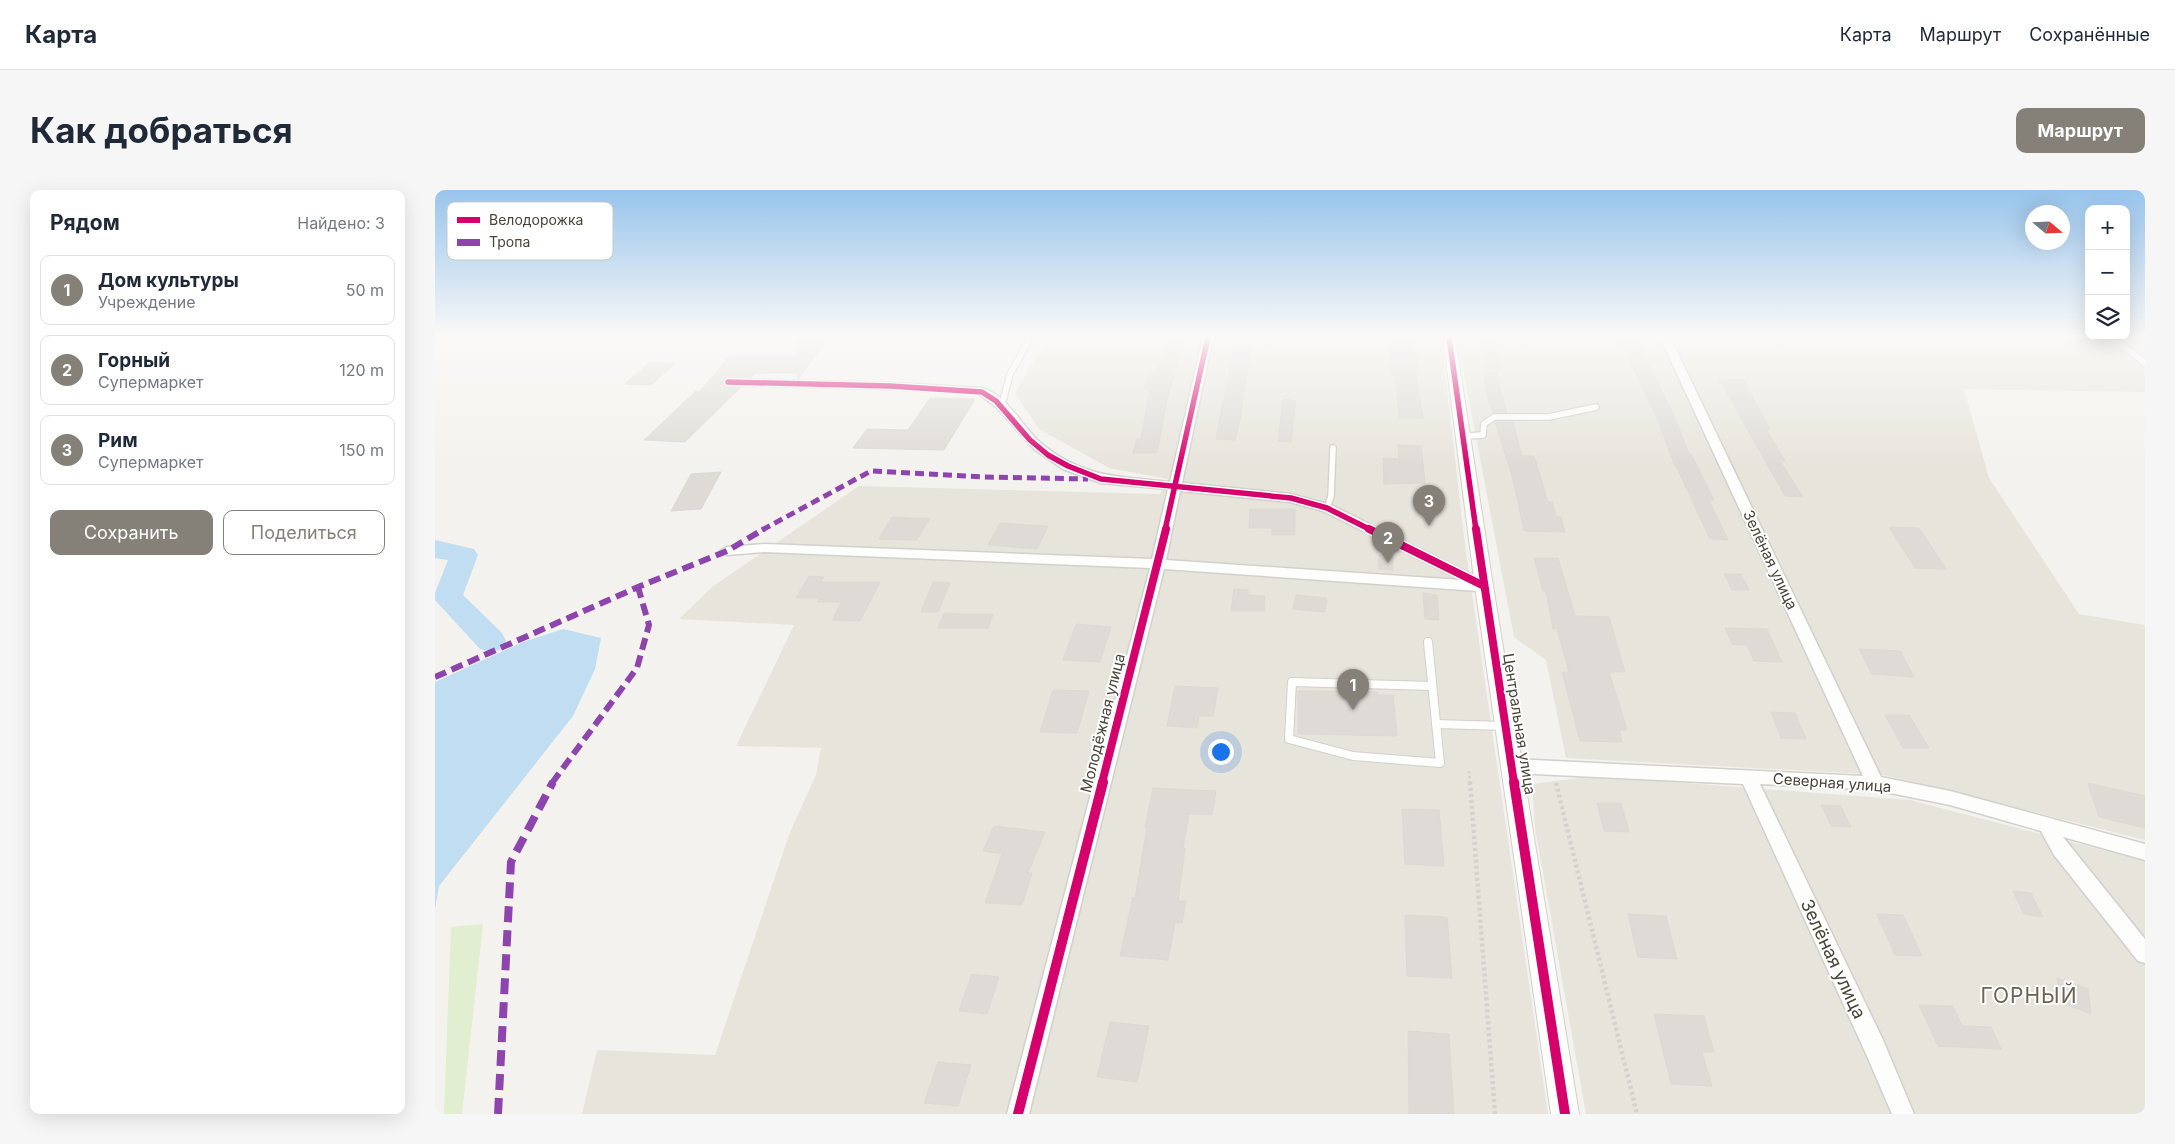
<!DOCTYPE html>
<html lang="ru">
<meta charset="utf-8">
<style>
:root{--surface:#fff;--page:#f6f6f7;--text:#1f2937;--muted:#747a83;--line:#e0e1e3;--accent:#868178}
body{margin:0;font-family:Inter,sans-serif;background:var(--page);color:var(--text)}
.controls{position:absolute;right:15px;top:15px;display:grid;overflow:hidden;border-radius:10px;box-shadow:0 5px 20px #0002}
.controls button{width:45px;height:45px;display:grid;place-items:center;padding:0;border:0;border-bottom:1px solid var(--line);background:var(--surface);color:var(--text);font:25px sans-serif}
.compass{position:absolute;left:1590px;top:15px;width:45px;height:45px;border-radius:50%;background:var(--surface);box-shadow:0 5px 20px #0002;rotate:109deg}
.you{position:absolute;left:785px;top:561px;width:18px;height:18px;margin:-12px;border:4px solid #fff;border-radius:50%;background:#1a73e8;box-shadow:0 0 0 8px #1a73e833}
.badge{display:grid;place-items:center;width:32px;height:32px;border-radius:50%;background:var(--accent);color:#fff;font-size:16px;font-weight:700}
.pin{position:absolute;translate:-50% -41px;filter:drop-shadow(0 1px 2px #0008)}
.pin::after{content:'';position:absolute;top:26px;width:18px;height:15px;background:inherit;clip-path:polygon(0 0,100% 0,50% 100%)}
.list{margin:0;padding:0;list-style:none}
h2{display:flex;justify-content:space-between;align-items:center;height:65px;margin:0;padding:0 20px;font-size:21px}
h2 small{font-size:16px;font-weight:400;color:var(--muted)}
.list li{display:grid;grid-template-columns:32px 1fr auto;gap:15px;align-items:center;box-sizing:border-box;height:70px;margin:0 10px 10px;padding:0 10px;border:1px solid var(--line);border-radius:10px}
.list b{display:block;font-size:19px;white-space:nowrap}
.list p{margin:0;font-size:16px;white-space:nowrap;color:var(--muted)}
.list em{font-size:16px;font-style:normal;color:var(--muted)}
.actions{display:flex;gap:10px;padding:15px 20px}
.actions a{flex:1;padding:11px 0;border:1px solid var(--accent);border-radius:10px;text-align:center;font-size:18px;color:var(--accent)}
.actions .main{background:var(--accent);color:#fff}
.icon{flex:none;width:28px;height:28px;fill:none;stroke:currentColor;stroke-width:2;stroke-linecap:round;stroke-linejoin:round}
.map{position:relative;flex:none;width:1710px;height:924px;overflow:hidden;border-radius:10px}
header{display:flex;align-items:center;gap:30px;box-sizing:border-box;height:70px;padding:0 25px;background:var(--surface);border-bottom:1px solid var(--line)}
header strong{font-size:24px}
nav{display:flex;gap:28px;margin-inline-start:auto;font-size:18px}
.intro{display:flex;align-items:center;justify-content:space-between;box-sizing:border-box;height:120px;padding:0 30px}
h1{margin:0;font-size:35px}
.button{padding:12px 22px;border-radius:10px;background:var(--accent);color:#fff;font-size:18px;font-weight:700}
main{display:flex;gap:30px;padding:0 30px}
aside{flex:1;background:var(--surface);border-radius:10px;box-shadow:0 5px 20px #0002}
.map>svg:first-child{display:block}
</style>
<header>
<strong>Карта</strong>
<nav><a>Карта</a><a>Маршрут</a><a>Сохранённые</a></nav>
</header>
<div class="intro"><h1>Как добраться</h1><a class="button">Маршрут</a></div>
<main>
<aside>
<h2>Рядом<small>Найдено: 3</small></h2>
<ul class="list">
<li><span class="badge">1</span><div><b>Дом культуры</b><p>Учреждение</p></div><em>50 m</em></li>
<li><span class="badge">2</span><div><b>Горный</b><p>Супермаркет</p></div><em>120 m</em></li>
<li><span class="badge">3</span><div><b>Рим</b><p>Супермаркет</p></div><em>150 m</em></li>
</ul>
<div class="actions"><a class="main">Сохранить</a><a>Поделиться</a></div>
</aside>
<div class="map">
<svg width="1710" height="924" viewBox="0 0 1710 924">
<rect width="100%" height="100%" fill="#f4f2ee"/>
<g fill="#e7e4dc">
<polygon points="613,147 1006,147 1030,355 1113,924 147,924 162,860 280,865 355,642 381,585 386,558 301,556 359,435 244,429 277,397 424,296 725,304 733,289 674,278 604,239 580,203"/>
<polygon points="1022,147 1710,147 1710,202 1529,199 1554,288 1644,424 1710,435 1710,650 1449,585 1131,568 1111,470 1079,447"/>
<polygon points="1159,586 1475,610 1710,671 1710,924 1151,924 1100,638 1097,594"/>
</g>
<polygon fill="#e1eecf" points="48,734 27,924 9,924 16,737"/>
<polygon fill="#c0ddf1" points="128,439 166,448 160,479 138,526 4,696 0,719 0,492 88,452"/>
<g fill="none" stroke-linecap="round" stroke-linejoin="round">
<polygon fill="#c0ddf1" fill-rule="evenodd" points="0,350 39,359 43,365 28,405 67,443 71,451 67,459 56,462 45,459 0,410 0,403 13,370 0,368"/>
</g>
<g fill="#dedbd6" stroke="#dcd9d4">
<polygon points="363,147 394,147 363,189 362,183 321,183 316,188 292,187 286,191 287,194 293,197 306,197 250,252 209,250 261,201 264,202 295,166 362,166"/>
<polygon points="954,147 977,147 979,167 982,167 984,185 981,185 988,228 965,228 959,184 957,184"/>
<polygon points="1045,147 1058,147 1067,179 1050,180"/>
<polygon points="1184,147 1200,147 1239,226 1254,264 1256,264 1279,310 1274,310 1293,350 1275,349 1241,276 1240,276 1224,233"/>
<polygon points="732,150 750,150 733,205 722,263 698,263 702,249 706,249 715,199 709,199 715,181 723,181"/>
<polygon points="800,154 816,154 805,230 800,250 781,249"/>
<polygon points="215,172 241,173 216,195 190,194"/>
<polygon points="1061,181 1067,206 1072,222 1058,223 1052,205 1049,184"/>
<polygon points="1284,189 1308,190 1335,239 1331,239 1350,271 1345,271 1368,307 1350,306"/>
<polygon points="495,208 540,209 509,260 418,258 432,239 473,240"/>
<polygon points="848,209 861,211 856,252 843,251"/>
<polygon points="1060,232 1078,232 1087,266 1099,266 1113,312 1117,312 1121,326 1126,327 1130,342 1089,341 1078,289"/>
<polygon points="963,255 986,256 990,293 949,294 948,268 964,269"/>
<polygon points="286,282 266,319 236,321 256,284"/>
<polygon points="815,319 860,319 860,345 837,345 837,338 814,338"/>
<polygon points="457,327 477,328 495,328 482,350 444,349"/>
<polygon points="565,333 594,335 613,336 602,359 553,355"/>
<polygon points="1454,337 1484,338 1511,379 1480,378"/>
<polygon points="944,365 958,366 958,380 943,379"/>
<polygon points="1099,368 1123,368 1140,426 1174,427 1190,482 1174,482 1192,540 1184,540 1187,552 1145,551 1127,482 1134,482 1122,439 1118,439 1111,401 1108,401"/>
<polygon points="1289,384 1306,384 1314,400 1297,400"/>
<polygon points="374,386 389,387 386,392 445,392 425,431 397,430 407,412 382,412 384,408 361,408"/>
<polygon points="498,392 515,393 503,422 486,422"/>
<polygon points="799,399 813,400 813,405 830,406 829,421 796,421"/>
<polygon points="988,403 1002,405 1004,430 990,429"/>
<polygon points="861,405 892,408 890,422 858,419"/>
<polygon points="509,423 527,424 558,424 553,438 503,438"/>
<polygon points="641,434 676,437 665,472 628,470"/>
<polygon points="1290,438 1332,439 1347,472 1319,471 1312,455 1297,454"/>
<polygon points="1424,459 1465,461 1479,487 1437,484"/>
<polygon points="740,496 783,498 778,526 764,526 762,538 732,536"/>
<polygon points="618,500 654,501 642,543 605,542"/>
<polygon points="863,501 943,502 943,505 958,505 962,546 863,544"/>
<polygon points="1336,522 1360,523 1371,549 1346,548"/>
<polygon points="1450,525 1474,525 1494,558 1468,558"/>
<polygon points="1653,593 1710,606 1710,638 1664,627"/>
<polygon points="718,598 781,601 777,625 754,624 748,658 750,658 743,711 751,711 747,733 740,733 733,770 685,766 698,707 700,708 712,638 710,638"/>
<polygon points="1162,613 1186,613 1194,642 1169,641"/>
<polygon points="1386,615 1406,616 1416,637 1396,636"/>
<polygon points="967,619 1004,620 1009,676 970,674"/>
<polygon points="559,636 610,642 593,683 597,683 587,715 550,713 567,664 548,661"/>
<polygon points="1578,701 1596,703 1608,727 1589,724"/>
<polygon points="1193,724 1231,726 1242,769 1203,767"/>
<polygon points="1442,724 1468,725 1487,766 1460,765"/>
<polygon points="970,725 1012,727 1017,788 972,786"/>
<polygon points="537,784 564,787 552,824 524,821"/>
<polygon points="1622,788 1653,799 1656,824 1625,812"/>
<polygon points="1484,815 1518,816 1527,836 1556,837 1566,859 1503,856"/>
<polygon points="1219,824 1269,826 1279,862 1267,862 1277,896 1236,894"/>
<polygon points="675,832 714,836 702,892 662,887"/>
<polygon points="973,841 1014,844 1019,924 974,924"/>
<polygon points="503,872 536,875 523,916 489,913"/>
</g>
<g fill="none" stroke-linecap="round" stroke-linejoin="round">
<g stroke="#d2d0cb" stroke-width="8">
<g id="service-far1">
<polyline points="1677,147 1710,173"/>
<polyline points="567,215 575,184 596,147"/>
<polyline points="1032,246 1048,245 1049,234 1059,227 1114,227 1161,217"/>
<polyline points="892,318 896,306 898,258"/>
</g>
</g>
<g stroke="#d2d0cb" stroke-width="10">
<g id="service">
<polyline points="993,452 1005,573 918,566 854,549 857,492 997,496"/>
<polyline points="1001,534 1069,536"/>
</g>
</g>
<g stroke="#d2d0cb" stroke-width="3">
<g id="minor">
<path d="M768,147H778L747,293L856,304L896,315L1054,393L1056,396L1054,399L1043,401L729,379L594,924H572L715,378L330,362L292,365L285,361L292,357L330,354L717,369L733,299L666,293L628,279L600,260L562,218L544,204L455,199L293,195L288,192L293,189L455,193L547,198C573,205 588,239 608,255C648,288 687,287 735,292ZM745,301L855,312L888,321L1026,390L731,370Z"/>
<polygon points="1225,147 1235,147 1446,587 1515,601 1710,654 1710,670 1628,647 1710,749 1710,773 1703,771 1619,665 1606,641 1515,615 1440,600 1325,594 1448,850 1479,924 1457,924 1432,866 1308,594 1077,583 1071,581 1069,576 1071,571 1077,569 1428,586"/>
</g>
</g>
<g stroke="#d2d0cb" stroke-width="2">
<polygon id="tertiary" points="1008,147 1020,147 1058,396 1144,924 1116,924 1040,396"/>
</g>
<polyline stroke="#d3d2cc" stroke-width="3" stroke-dasharray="2.5 2.5" stroke-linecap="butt" points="1034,581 1035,593"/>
<g stroke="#d3d2cc" stroke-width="4.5" stroke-dasharray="3 3" stroke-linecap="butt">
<polyline points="1035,592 1060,924"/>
<polyline points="1121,593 1202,924"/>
</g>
<use href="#service-far1" stroke="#fdfdfc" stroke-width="5.5"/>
<use href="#service" stroke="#fdfdfc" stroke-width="8"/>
<use href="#minor" fill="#fdfdfc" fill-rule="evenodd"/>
<use href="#tertiary" fill="#fdfdfc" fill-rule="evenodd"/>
<polyline stroke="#8e44ad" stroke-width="5" stroke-dasharray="9 5" stroke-linecap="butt" points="327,340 436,281 549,287 653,289"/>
<g stroke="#8e44ad" stroke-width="6" stroke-dasharray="12 6" stroke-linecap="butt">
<polyline points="0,487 203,397 292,361 329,339"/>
<polyline points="117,593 202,478 214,435 203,397"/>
</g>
<polyline stroke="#8e44ad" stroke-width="8" stroke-dasharray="16 8" stroke-linecap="butt" points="63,924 76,672 118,592"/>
<g stroke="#fff" stroke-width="8">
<g id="cycleway-far2">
<polyline points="1014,147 1041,340"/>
<polyline points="293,192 455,196 547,202 561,211 595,250 613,265 633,276 666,289 856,308 892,318 936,340"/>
<polyline points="730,340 773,147"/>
</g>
</g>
<g stroke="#fff" stroke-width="11">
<g id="cycleway-far1">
<polyline points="934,339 1049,396"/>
<polyline points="1041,339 1079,593"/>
<polyline points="667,593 731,339"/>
</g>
</g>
<g stroke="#fff" stroke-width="13">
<g id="cycleway">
<polyline points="1079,592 1130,924"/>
<polyline points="583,924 668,592"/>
</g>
</g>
<use href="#cycleway-far2" stroke="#d6006c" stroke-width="5.5"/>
<use href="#cycleway-far1" stroke="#d6006c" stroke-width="8"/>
<use href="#cycleway" stroke="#d6006c" stroke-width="10"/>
</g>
<linearGradient id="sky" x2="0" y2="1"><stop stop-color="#98c4ec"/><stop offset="0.53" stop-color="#faf9f7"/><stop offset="1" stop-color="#faf9f7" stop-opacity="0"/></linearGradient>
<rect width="1710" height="276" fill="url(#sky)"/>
<g text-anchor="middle" stroke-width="4" stroke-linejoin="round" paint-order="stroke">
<g font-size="15" fill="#4b4439" stroke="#fff">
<text transform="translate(1335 370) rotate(65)" y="5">Зелёная улица</text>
<text transform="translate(668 533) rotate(-76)" y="5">Молодёжная улица</text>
<text transform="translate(1084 534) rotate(81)" y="5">Центральная улица</text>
<text transform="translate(1397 593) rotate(4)" y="5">Северная улица</text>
</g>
<g font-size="18" fill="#4b4439" stroke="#fff">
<text transform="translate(1398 769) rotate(65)" y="6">Зелёная улица</text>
</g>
<g font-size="21" letter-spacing="1" fill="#6e6250" stroke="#fff">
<text x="1594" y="813">ГОРНЫЙ</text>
</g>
</g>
<rect x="12" y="12" width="166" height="58" rx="8" fill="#fff" stroke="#c9c7c4" stroke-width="1"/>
<rect x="22" y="27" width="23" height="6" fill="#d6006c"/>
<rect x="22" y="49" width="23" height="7" fill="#8e44ad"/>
<g font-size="14" fill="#4b4439">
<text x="54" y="35">Велодорожка</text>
<text x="54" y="57">Тропа</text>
</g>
</svg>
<div class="controls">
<button>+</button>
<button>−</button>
<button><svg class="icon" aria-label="layers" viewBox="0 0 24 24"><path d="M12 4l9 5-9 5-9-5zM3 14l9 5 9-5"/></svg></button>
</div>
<svg class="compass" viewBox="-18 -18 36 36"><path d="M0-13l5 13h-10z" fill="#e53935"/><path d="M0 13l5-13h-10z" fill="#747a83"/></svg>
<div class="you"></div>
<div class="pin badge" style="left:918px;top:520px">1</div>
<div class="pin badge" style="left:953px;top:373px">2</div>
<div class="pin badge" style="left:994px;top:336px">3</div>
</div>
</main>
